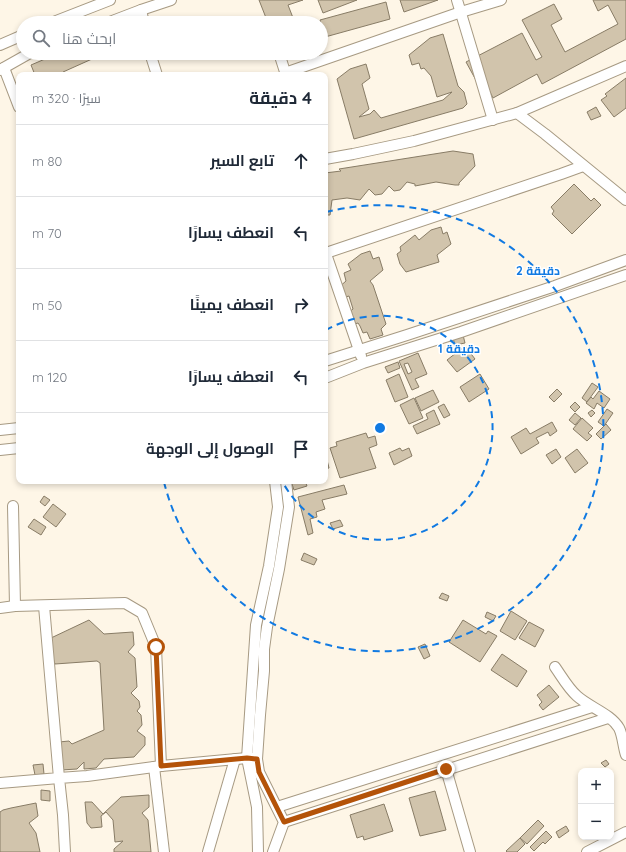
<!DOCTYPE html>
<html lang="ar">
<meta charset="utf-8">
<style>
:root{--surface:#fff;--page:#f2f2f3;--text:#1f2937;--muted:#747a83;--line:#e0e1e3}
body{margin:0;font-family:Quicksand,Cairo,sans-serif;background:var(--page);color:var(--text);direction:rtl}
.controls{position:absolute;right:12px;bottom:12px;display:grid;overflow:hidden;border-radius:8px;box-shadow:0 2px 6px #0003}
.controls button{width:36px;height:36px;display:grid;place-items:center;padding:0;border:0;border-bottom:1px solid var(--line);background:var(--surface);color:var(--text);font:20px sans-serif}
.stop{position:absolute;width:12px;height:12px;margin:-9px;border:3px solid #b45309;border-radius:50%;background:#fff}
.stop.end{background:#b45309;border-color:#fff;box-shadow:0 1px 4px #0008}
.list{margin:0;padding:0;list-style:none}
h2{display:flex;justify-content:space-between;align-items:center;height:52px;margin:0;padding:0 16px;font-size:17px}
h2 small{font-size:13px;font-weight:400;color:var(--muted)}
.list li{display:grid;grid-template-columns:26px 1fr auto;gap:12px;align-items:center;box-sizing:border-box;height:72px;padding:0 16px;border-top:1px solid var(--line)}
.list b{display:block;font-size:15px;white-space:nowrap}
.list em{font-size:13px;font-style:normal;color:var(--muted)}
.icon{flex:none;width:22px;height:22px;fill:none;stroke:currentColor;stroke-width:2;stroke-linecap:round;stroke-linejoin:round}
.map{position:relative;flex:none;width:626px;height:852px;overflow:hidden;direction:ltr}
.search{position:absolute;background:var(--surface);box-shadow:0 2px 6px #0003;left:16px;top:16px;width:312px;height:44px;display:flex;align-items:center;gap:10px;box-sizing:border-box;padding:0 14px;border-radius:22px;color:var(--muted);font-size:15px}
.panel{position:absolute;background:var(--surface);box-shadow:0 2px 6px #0003;left:16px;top:72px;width:312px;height:412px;border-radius:8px;direction:rtl}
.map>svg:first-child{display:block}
</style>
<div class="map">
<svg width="626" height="852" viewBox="0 0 626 852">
<rect width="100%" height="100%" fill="#fef6e7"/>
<g fill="#d1c4ac" stroke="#887c66" fill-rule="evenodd">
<polygon points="259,0 303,0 288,5 295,23 268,23"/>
<polygon points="318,0 357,0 323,13"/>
<polygon points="400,0 438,0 404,12"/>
<polygon points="593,0 626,0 626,39 542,84 537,74 493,98 489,90 483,93 466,62 522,33 536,60 542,57 522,20 554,4 562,19 551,25 565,52 618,24 608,5 598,11"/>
<polygon points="386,2 390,19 325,37 320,20"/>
<polygon points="443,34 458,86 464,92 467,104 463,108 354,139 337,79 350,69 366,64 370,78 362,84 369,109 359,117 370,114 374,110 381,118 443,100 452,92 437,97 431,76 424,68 421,69 419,63 412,65 409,55 430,38"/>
<polygon points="59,53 93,53 90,54 92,59 63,72 65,75 35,75 31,65"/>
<polygon points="626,78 626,108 614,117 601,100 607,96 605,94"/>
<polygon points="596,107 601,116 591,120 587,112"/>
<polygon points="453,151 473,154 475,166 459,183 459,185 455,185 436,182 415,186 415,184 407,182 400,190 394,191 389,186 382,194 375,195 369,189 360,200 347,198 332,200 330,215 325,215 325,173 341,171 339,169"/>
<polygon points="574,184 591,201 594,198 601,205 572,234 552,214 554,211 551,207"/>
<polygon points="441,227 443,234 447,232 451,244 437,255 439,262 406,272 400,264 397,254 401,251 400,247 415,235 419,240 431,230"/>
<polygon points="370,251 373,259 379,257 383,270 370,281 373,285 386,324 381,329 383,335 370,339 367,332 363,333 360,326 358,323 351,325 347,314 353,309 349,296 342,298 338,288 346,281 344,273 351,270 348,264 361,254"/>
<polygon points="463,335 465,343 455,345 453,338"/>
<polygon points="465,346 475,359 457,372 447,360"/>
<path d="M418,353L427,374L415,379L419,387L412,390L399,361ZM408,363L412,372L408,374L404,364Z"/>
<polygon points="398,362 400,368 388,373 385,367"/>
<polygon points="399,374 408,397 395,402 386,380"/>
<polygon points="480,374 489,389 469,402 460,387"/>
<polygon points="592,383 598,387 587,402 582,398"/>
<polygon points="557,389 562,394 554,402 549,397"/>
<polygon points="433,390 439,402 421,411 415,398"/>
<polygon points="599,391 610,399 604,408 597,403 594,409 586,403 591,397 593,399"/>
<polygon points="414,398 423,418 409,424 400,405"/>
<polygon points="575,402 580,407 575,412 570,407"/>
<polygon points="444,404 450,415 444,418 438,407"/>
<polygon points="607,409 613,413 604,426 598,422"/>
<polygon points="434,410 440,424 417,434 413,426 428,419 426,414"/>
<polygon points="592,410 595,413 591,417 588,413"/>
<polygon points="575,413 581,418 575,425 569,420"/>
<polygon points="582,418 593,428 588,433 592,436 587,441 573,429"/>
<polygon points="552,422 557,431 550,436 548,432 536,438 539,443 521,454 511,437 526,428 530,434"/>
<polygon points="606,424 611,430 601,439 596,434"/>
<polygon points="366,433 368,438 375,436 377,445 369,448 376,468 340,478 330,448 337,446 336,442"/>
<polygon points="400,448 402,451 409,448 412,456 394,465 389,453"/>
<polygon points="556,449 561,457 552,464 546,455"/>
<polygon points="577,449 588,463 575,473 565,458"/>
<polygon points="325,452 329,468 325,469"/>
<polygon points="291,481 305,481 307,486 294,490"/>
<polygon points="344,485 347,494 322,500 325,509 316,512 317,517 310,519 313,533 308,535 298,497"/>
<polygon points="44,496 50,500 45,506 40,502"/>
<polygon points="53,504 66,514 56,527 43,517"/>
<polygon points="34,519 46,527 41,535 28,527"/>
<polygon points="340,520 343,526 333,529 330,523"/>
<polygon points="304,553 317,559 314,565 301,560"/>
<polygon points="442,593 449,596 447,601 439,598"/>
<polygon points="511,611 527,621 515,640 500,631"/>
<polygon points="487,612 496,616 493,621 485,617"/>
<polygon points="89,620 104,634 133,632 134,645 128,652 135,658 137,687 131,693 139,701 140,707 137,711 141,715 142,725 137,731 145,737 145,745 134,757 104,759 96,768 84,769 84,762 77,769 61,770 59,742 69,741 72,744 104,730 100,663 97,661 55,664 53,658 51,638"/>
<polygon points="463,620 486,634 488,631 497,636 480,662 449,642"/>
<polygon points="529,622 544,630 535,647 519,638"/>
<polygon points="425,644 430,656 424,659 418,647"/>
<polygon points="502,654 527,671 517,687 491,670"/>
<polygon points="549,685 559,697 543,710 539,705 542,702 537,695"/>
<polygon points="606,760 609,764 605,767 601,763"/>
<polygon points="43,764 44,774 35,775 33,765"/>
<polygon points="41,790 50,791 50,801 41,800"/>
<polygon points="435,791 446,830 420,836 409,798"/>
<polygon points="149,795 149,807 142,813 148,820 151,852 114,852 114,849 123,841 115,842 113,820 106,812 101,816 102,827 91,828 87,823 85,802 92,802 103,814 121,797"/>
<polygon points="36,803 38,816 29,823 36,833 40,852 0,852 0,812 3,810 11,808"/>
<polygon points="384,804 393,831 364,840 363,836 357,838 350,815"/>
<polygon points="538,820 544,826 527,844 520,838"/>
<polygon points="566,826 569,831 559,838 556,832"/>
<polygon points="546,831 552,837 545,844 543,842 534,851 530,847"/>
<polygon points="520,838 525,844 517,852 507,852 506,851"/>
</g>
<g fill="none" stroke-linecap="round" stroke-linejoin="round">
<g stroke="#a79a83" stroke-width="12">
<g id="minor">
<polyline points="457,0 493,120"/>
<polyline points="141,10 144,23"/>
<polyline points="51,23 110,0"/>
<polyline points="107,23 141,10 171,0"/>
<polyline points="0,45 23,35"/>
<polyline points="150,53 157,75"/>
<polyline points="279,53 286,75"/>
<polyline points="4,68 19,107"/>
<polyline points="0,70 30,53"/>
<polyline points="285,73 461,12 501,0"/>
<polyline points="517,113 545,134 626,200"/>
<polyline points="325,159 353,154 414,141 517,113 626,66"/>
<polyline points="325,251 361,356"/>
<polyline points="326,253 561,174 583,166"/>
<polyline points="325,361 407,335 555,286 626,260"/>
<polyline points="325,378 363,363 461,332 626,275"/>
<polyline points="0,430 19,428"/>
<polyline points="0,450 19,448"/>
<polyline points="13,506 15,606"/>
<polyline points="0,608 15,606 125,603 142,613 156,647 161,766"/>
<path d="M555,667C562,677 568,688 577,696C589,707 611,714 619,728C623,736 623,746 626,755"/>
<polyline points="154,767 164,852"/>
<polyline points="446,769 470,852"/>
<polyline points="0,783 59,778 44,606"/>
<polyline points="277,807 592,707"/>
<polyline points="284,822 608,718"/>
<polyline points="65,852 63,815 59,778 87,776 161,766 247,758 252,758"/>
<polyline points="208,852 235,759"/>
<polyline points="258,852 257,807 247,758 256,625 269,566 278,507 275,481"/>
<polyline points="273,852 284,822 259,772 257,759 260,715 264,671 264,649 267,627 279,569 289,507 286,481"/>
<polyline points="587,852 626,832"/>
</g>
</g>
<use href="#minor" stroke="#fff" stroke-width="10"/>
</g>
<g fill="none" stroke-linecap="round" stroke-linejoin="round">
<polyline stroke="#b45309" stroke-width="5" points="156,647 161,766 247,758 257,759 259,772 284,822 446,769"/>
</g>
<g fill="none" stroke="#117ae2" stroke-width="2" stroke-dasharray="7 5">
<path d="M326 330A112 112 0 1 1 282 481"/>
<path d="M326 212A223 223 0 1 1 164 482"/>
</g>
<circle cx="380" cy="428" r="6" fill="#117ae2" stroke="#fff" stroke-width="2"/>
<g font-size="12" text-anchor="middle" font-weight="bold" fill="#117ae2" stroke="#fff" stroke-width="3" stroke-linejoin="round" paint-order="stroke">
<text x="538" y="275">2 دقيقة</text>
<text x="459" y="353">1 دقيقة</text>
</g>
</svg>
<div class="controls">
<button>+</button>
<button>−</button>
</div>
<div class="stop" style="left:156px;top:647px"></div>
<div class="stop end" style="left:446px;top:769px"></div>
<div class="search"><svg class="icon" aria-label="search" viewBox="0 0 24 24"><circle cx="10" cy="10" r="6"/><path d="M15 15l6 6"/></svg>ابحث هنا</div>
<section class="panel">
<h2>4 دقيقة<small>سيرًا · 320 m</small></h2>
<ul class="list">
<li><svg class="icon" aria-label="ahead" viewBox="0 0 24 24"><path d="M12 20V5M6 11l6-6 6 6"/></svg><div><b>تابع السير</b></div><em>80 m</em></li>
<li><svg class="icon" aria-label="left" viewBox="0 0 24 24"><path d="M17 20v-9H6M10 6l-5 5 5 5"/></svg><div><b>انعطف يسارًا</b></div><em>70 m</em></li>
<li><svg class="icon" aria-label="right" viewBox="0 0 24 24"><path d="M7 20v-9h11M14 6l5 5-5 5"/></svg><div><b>انعطف يمينًا</b></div><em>50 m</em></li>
<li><svg class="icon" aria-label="left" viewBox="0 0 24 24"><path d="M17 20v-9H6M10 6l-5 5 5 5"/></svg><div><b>انعطف يسارًا</b></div><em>120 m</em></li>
<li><svg class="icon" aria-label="arrive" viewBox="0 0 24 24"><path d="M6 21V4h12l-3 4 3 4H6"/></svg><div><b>الوصول إلى الوجهة</b></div></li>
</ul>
</section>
</div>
